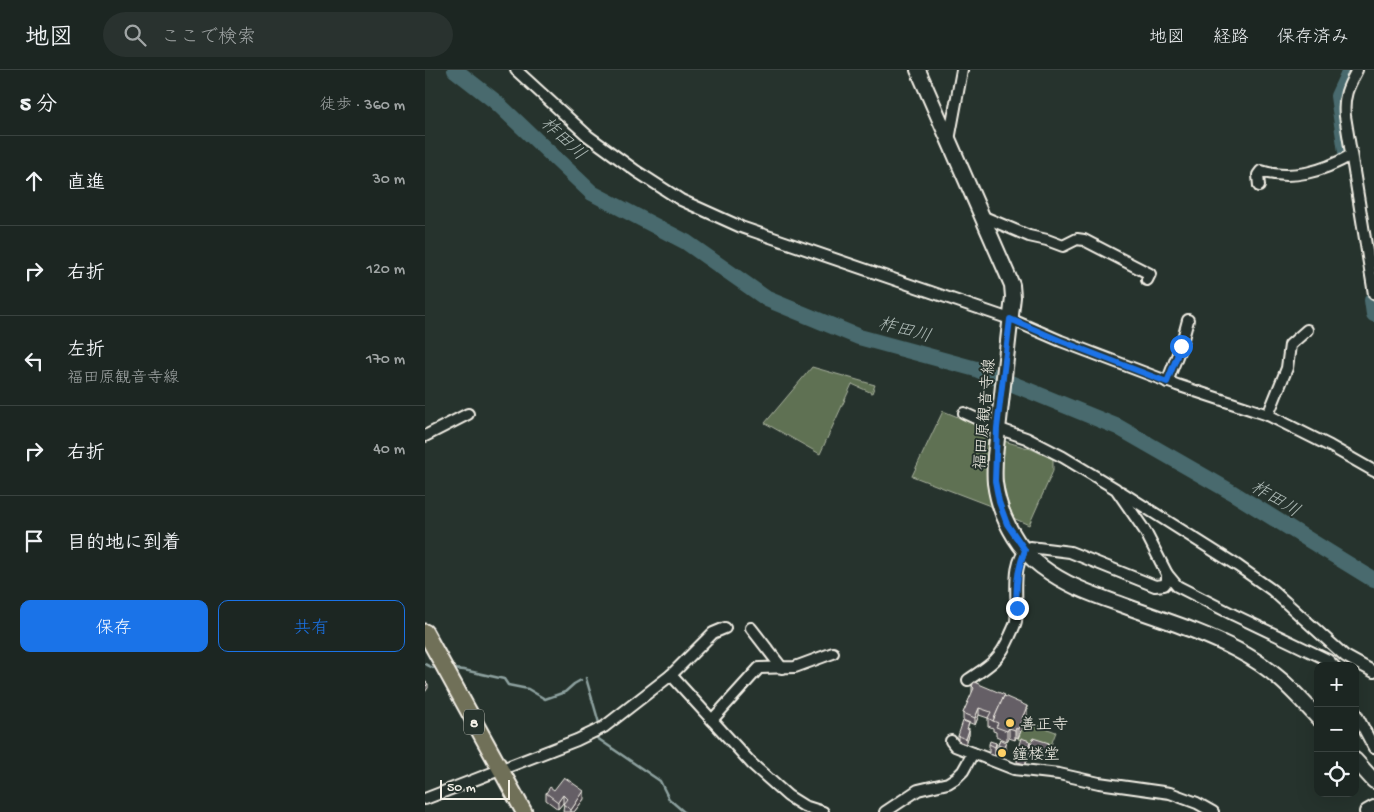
<!DOCTYPE html>
<html lang="ja">
<meta charset="utf-8">
<style>
:root{--surface:#1c2622;--page:#29322f;--text:#f1f3f6;--muted:#a0a5a5;--line:#3a4340;--accent:#1a73e8}
body{margin:0;font-family:"Gochi Hand","Klee One",sans-serif;background:var(--page);color:var(--text)}
.controls{position:absolute;right:15px;bottom:15px;display:grid;overflow:hidden;border-radius:10px;box-shadow:0 5px 20px #0002}
.controls button{width:45px;height:45px;display:grid;place-items:center;padding:0;border:0;border-bottom:1px solid var(--line);background:var(--surface);color:var(--text);font:25px sans-serif}
.scale{position:absolute;left:15px;bottom:12px;width:70px;box-sizing:border-box;padding-left:5px;border:2px solid #f4f1e8;border-top:0;font-size:14px;line-height:18px;white-space:nowrap;color:#f4f1e8;-webkit-text-stroke:4px #26332d;paint-order:stroke}
.stop{position:absolute;width:15px;height:15px;margin:-11px;border:4px solid #1a73e8;border-radius:50%;background:#fff}
.stop.end{background:#1a73e8;border-color:#fff;box-shadow:0 1px 5px #0008}
.list{margin:0;padding:0;list-style:none}
h2{display:flex;justify-content:space-between;align-items:center;height:65px;margin:0;padding:0 20px;font-size:21px}
h2 small{font-size:16px;font-weight:400;color:var(--muted)}
.list li{display:grid;grid-template-columns:32px 1fr auto;gap:15px;align-items:center;box-sizing:border-box;height:90px;padding:0 20px;border-top:1px solid var(--line)}
.list b{display:block;font-size:19px;white-space:nowrap}
.list p{margin:0;font-size:16px;white-space:nowrap;color:var(--muted)}
.list em{font-size:16px;font-style:normal;color:var(--muted)}
.actions{display:flex;gap:10px;padding:15px 20px}
.actions a{flex:1;padding:11px 0;border:1px solid var(--accent);border-radius:10px;text-align:center;font-size:18px;color:var(--accent)}
.actions .main{background:var(--accent);color:#fff}
.icon{flex:none;width:28px;height:28px;fill:none;stroke:currentColor;stroke-width:2;stroke-linecap:round;stroke-linejoin:round}
.map{position:relative;flex:none;width:949px;height:742px;overflow:hidden}
header{display:flex;align-items:center;gap:30px;box-sizing:border-box;height:70px;padding:0 25px;background:var(--surface);border-bottom:1px solid var(--line)}
header strong{font-size:24px}
nav{display:flex;gap:28px;margin-inline-start:auto;font-size:18px}
.search{width:350px;height:45px;background:var(--page);display:flex;align-items:center;gap:12px;box-sizing:border-box;padding:0 18px;border-radius:28px;color:var(--muted);font-size:19px}
main{display:flex}
aside{flex:1;background:var(--surface)}
.map>svg:first-child{display:block}
</style>
<header>
<strong>地図</strong>
<div class="search"><svg class="icon" aria-label="search" viewBox="0 0 24 24"><circle cx="10" cy="10" r="6"/><path d="M15 15l6 6"/></svg>ここで検索</div>
<nav><a>地図</a><a>経路</a><a>保存済み</a></nav>
</header>
<main>
<aside>
<h2>5 分<small>徒歩 · 360 m</small></h2>
<ul class="list">
<li><svg class="icon" aria-label="ahead" viewBox="0 0 24 24"><path d="M12 20V5M6 11l6-6 6 6"/></svg><div><b>直進</b></div><em>30 m</em></li>
<li><svg class="icon" aria-label="right" viewBox="0 0 24 24"><path d="M7 20v-9h11M14 6l5 5-5 5"/></svg><div><b>右折</b></div><em>120 m</em></li>
<li><svg class="icon" aria-label="left" viewBox="0 0 24 24"><path d="M17 20v-9H6M10 6l-5 5 5 5"/></svg><div><b>左折</b><p>福田原観音寺線</p></div><em>170 m</em></li>
<li><svg class="icon" aria-label="right" viewBox="0 0 24 24"><path d="M7 20v-9h11M14 6l5 5-5 5"/></svg><div><b>右折</b></div><em>40 m</em></li>
<li><svg class="icon" aria-label="arrive" viewBox="0 0 24 24"><path d="M6 21V4h12l-3 4 3 4H6"/></svg><div><b>目的地に到着</b></div></li>
</ul>
<div class="actions"><a class="main">保存</a><a>共有</a></div>
</aside>
<div class="map">
<svg width="949" height="742" viewBox="0 0 949 742">
<rect width="100%" height="100%" fill="#26332d"/>
<filter id="ink" filterUnits="userSpaceOnUse"><feTurbulence type="fractalNoise" baseFrequency=".02" numOctaves="2"/><feDisplacementMap in="SourceGraphic" scale="10" xChannelSelector="R" yChannelSelector="G"/><feConvolveMatrix kernelMatrix="1 2 1 2 8 2 1 2 1" color-interpolation-filters="sRGB"/></filter>
<g filter="url(#ink)">
<g fill="#5e7153" stroke="#a9b19e">
<polygon points="387,297 450,315 447,323 427,314 395,384 340,353"/>
<polygon points="518,341 563,359 562,414 568,437 487,406"/>
<polygon points="579,371 606,379 628,389 628,401 604,455 588,448 580,424 577,404"/>
<polygon points="600,651 631,662 624,680 593,669"/>
</g>
<g fill="none" stroke-linecap="round" stroke-linejoin="round">
<g stroke="#8da19f" stroke-width="2.5">
<polyline points="0,594 8,598"/>
<polyline points="28,599 39,600 79,609 83,615 103,619 120,629 140,622 149,614 156,610"/>
<polyline points="161,608 174,653"/>
<polyline points="172,668 235,711 244,729 259,742"/>
</g>
<g stroke="#486b6e" stroke-width="16">
<polyline points="30,0 71,32 167,123 261,172 342,229 434,267 551,299 693,357 808,423 949,510"/>
<polyline points="921,82 913,26 925,0"/>
<polyline points="947,230 949,244"/>
</g>
<g stroke="#f4f1e8" stroke-width="14">
<g id="minor">
<polyline points="91,0 163,66 211,101 256,130 316,157 585,249 636,271 752,315 843,345 905,376 949,401"/>
<path d="M932,0C923,17 918,26 920,46L949,224"/>
<polyline points="524,70 537,0"/>
<path d="M834,116L833,105L836,101C866,111 899,101 926,85"/>
<polyline points="559,147 604,166 622,170 638,176 652,169 659,170 725,204 722,210"/>
<polyline points="742,312 756,276 763,250"/>
<polyline points="539,343 572,358 601,368 638,387 691,419 720,461 742,504 752,516 809,545 903,590 909,596"/>
<polyline points="843,345 862,298 865,275 882,260"/>
<polyline points="0,366 43,344"/>
<polyline points="696,422 813,496 847,520 920,586 949,602"/>
<polyline points="326,558 357,598"/>
<polyline points="246,605 327,694 363,726 379,736 398,742"/>
<path d="M543,610C565,595 574,591 585,566C587,561 590,556 591,551C594,531 584,490 605,477L645,482L730,516L739,515L742,511V504"/>
<polyline points="930,642 949,678"/>
<polyline points="287,650 334,598 370,597 408,583"/>
<polyline points="526,671 530,676 589,699 634,704 674,713 745,723 772,733 788,742"/>
<polyline points="0,729 152,670 179,657 246,605 288,563 300,558"/>
<polyline points="460,742 493,720 523,713 531,708 538,701 548,683"/>
</g>
</g>
<g stroke="#f4f1e8" stroke-width="18">
<g id="secondary">
<path d="M493,0L587,215L588,227L570,386C570,395 569,404 570,413C574,444 591,478 617,497C639,514 666,524 692,533C732,548 774,560 812,580C847,598 867,619 893,648"/>
<polyline points="930,690 949,711"/>
<polyline points="942,742 949,738"/>
</g>
</g>
<g stroke="#f4f1e8" stroke-width="19">
<polyline id="primary" points="0,562 99,742"/>
</g>
<use href="#minor" stroke="#26332d" stroke-width="10"/>
<use href="#secondary" stroke="#26332d" stroke-width="14"/>
<use href="#primary" stroke="#706f59" stroke-width="15"/>
</g>
<g fill="#575158" stroke="#f4f1e8">
<polygon points="547,616 580,626 602,645 593,668 591,667 590,670 584,668 582,671 571,666 571,662 568,661 568,658 563,656 563,648 554,645 550,655 538,650 538,643 547,623"/>
<polygon points="544,658 544,665 541,674 533,671 533,666"/>
<polygon points="575,669 581,681 578,687 573,685 573,675"/>
<polygon points="571,673 571,683 570,686 564,684 564,674"/>
<polygon points="605,676 624,682 621,691 605,687 605,682 601,694 592,692 592,682"/>
<polygon points="129,720 159,729 149,742 139,742 138,741 139,733 138,733 133,739 121,730 121,723"/>
</g>
<g fill="#474247" stroke="#f4f1e8">
<polygon points="3,614 3,618 0,622 0,617"/>
<polygon points="602,636 602,645 593,668 593,659"/>
<polygon points="554,638 554,645 550,655 550,648"/>
<polygon points="584,658 584,668 582,671 582,661"/>
<polygon points="591,658 591,667 590,670 590,660"/>
<polygon points="544,660 544,665 541,674 541,669"/>
<polygon points="605,671 605,682 601,694 601,685"/>
<polygon points="581,672 581,681 578,687 578,677"/>
<polygon points="571,673 571,683 570,686 570,677"/>
<polygon points="624,673 624,682 621,691 621,682"/>
<polygon points="159,721 159,729 149,742 146,742 146,740"/>
<polygon points="138,725 138,733 133,739 133,732"/>
</g>
<g fill="#655e66" stroke="#f4f1e8">
<polygon points="0,611 3,614 0,617"/>
<polygon points="549,612 580,625 579,626 568,651 563,648 566,642 554,638 550,648 538,643 549,618 547,616"/>
<polygon points="579,626 602,636 593,659 591,658 590,660 584,658 582,661 571,657 573,653 568,651"/>
<polygon points="538,651 544,653 542,659 544,660 541,669 533,666"/>
<polygon points="596,668 605,671 601,685 592,682"/>
<polygon points="608,668 624,673 621,682 605,677"/>
<polygon points="575,669 581,672 578,677 573,675"/>
<polygon points="565,671 571,673 570,677 564,674"/>
<polygon points="139,707 159,721 146,740 138,734 142,729 138,725 133,732 121,723 125,717 129,720"/>
</g>
</g>
<g fill="none" stroke-linecap="round" stroke-linejoin="round" filter="url(#ink)">
<path stroke="#1a73e8" stroke-width="6" d="M592,538C590,517 592,500 600,480L582,454L574,432L570,411L572,358L585,249L636,271L742,312L756,276"/>
</g>
<g fill="#ffd166" stroke="#26332d" stroke-width="2">
<circle cx="585" cy="653" r="5"/>
<circle cx="577" cy="683" r="5"/>
</g>
<g text-anchor="middle" stroke-width="4" stroke-linejoin="round" paint-order="stroke">
<rect fill="#26332d" stroke="#b6b8b0" stroke-width="1" x="39" y="639.5" width="20" height="25" rx="4"/>
<g font-size="15" font-weight="bold" fill="#f4f1e8">
<text x="49" y="657">8</text>
</g>
<g font-size="16" fill="#f4f1e8" stroke="#26332d">
<text transform="translate(558 344) rotate(-85)" y="6">福田原観音寺線</text>
</g>
<g font-size="16" fill="#f4f1e8" stroke="#26332d" text-anchor="start">
<text x="595" y="659">善正寺</text>
<text x="587" y="689">鐘楼堂</text>
</g>
<g font-size="18" font-style="italic" fill="#afbbb7" stroke="#26332d">
<text transform="translate(139 68) rotate(43)" y="6">柞田川</text>
<text transform="translate(480 259) rotate(15)" y="6">柞田川</text>
<text transform="translate(851 428) rotate(31)" y="6">柞田川</text>
</g>
</g>
</svg>
<div class="controls">
<button>+</button>
<button>−</button>
<button><svg class="icon" aria-label="locate" viewBox="0 0 24 24"><circle cx="12" cy="12" r="6"/><path d="M12 2v4M12 18v4M2 12h4M18 12h4"/></svg></button>
</div>
<div class="scale">50 m</div>
<div class="stop" style="left:756px;top:276px"></div>
<div class="stop end" style="left:592px;top:538px"></div>
</div>
</main>
